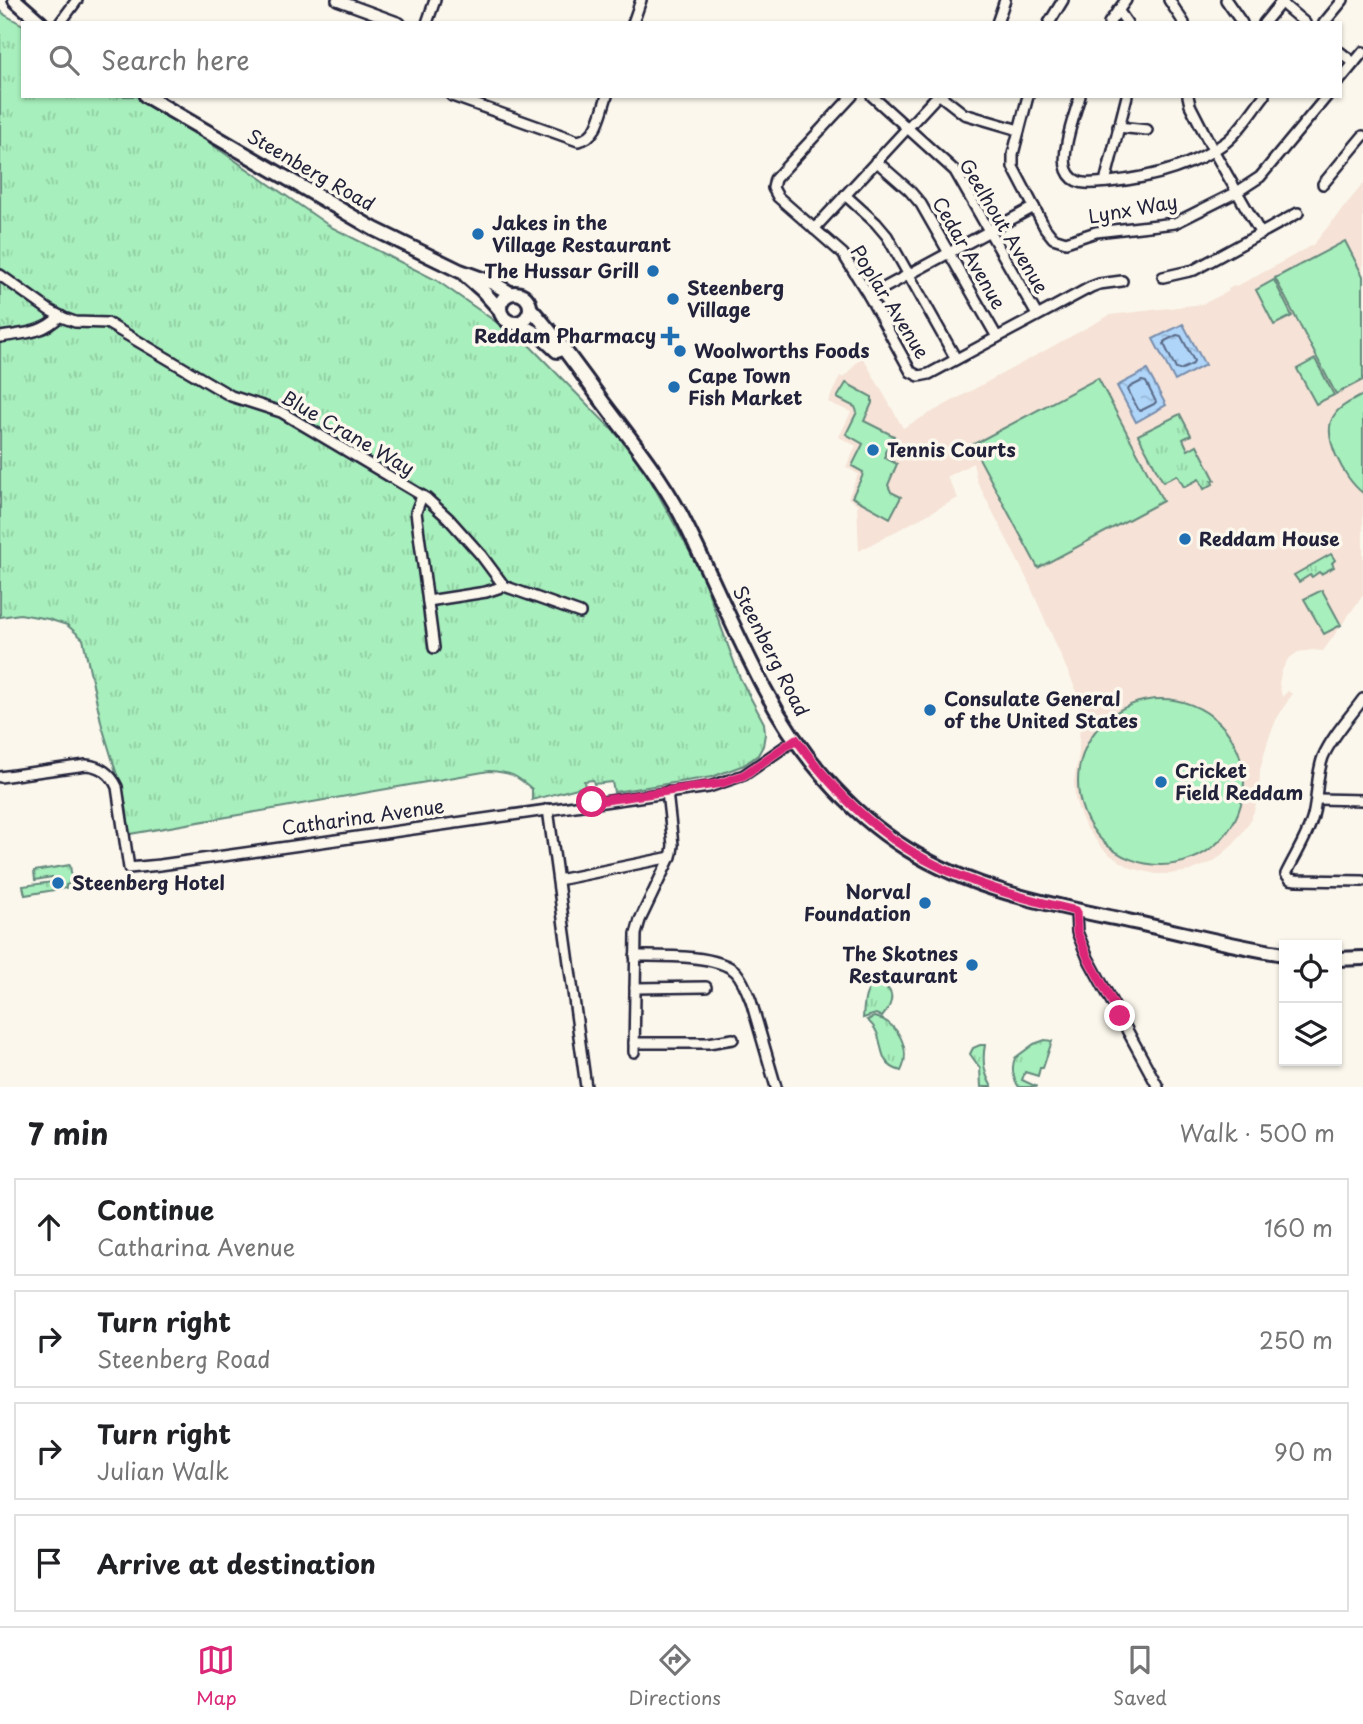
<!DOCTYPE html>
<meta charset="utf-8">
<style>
:root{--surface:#fff;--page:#f2f2f2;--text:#202124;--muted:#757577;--line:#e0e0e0;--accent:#db2777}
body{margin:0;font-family:"Playpen Sans",sans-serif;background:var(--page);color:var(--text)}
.controls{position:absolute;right:21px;bottom:21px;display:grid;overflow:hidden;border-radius:0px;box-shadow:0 2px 5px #0004}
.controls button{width:63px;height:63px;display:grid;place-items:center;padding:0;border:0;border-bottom:2px solid var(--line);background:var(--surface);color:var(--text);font:35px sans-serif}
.stop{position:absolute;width:21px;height:21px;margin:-16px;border:5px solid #db2777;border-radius:50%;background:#fff}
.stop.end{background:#db2777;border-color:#fff;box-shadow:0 2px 7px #0008}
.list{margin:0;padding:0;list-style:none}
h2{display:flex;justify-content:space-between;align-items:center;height:91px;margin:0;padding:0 28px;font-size:30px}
h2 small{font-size:23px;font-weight:400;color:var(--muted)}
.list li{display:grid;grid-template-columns:46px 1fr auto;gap:21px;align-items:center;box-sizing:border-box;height:98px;margin:0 14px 14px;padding:0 14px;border:2px solid var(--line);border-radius:0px}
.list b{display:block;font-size:26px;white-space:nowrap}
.list p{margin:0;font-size:23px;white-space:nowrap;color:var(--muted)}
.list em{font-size:23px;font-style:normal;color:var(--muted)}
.icon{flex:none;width:38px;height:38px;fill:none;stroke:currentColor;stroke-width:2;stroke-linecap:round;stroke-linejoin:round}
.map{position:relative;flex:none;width:1363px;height:1087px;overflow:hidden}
.search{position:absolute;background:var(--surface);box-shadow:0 2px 5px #0004;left:21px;right:21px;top:21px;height:77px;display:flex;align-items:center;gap:18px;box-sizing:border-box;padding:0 24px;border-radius:0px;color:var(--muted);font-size:26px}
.sheet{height:539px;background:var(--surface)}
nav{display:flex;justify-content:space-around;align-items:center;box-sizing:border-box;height:98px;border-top:2px solid var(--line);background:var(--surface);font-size:19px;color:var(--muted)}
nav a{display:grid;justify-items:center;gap:4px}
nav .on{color:var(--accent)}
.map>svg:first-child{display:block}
</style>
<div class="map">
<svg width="1363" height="1087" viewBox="0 0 1363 1087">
<defs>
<pattern id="grass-tufts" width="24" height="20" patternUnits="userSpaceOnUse" patternTransform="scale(1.75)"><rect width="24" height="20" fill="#a7efbc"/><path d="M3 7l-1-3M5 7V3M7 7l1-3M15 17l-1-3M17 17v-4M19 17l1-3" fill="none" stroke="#8fcda2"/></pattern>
<pattern id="water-ripples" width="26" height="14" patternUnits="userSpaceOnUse" patternTransform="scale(1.75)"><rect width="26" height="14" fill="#afd5f9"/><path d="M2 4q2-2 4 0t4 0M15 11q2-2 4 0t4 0" fill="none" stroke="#96b7d6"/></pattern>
</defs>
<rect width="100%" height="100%" fill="#fbf7ec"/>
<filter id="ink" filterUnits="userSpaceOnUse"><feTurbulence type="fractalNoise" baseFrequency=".0143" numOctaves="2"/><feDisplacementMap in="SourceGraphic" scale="14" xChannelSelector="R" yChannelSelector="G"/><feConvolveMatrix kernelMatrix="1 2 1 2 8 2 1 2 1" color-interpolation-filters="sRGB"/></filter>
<g filter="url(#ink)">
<polygon fill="#f6e2d6" points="1363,184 1363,595 1323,651 1313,650 1298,652 1288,659 1282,670 1279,683 1282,697 1288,691 1292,694 1276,720 1268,740 1260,770 1259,795 1254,811 1249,823 1234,844 1213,862 1190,871 1170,874 1156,874 1131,868 1110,855 1101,847 1085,826 1079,811 1075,799 1074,781 1079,752 1080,712 1076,690 1028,581 977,481 973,463 947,477 958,498 859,551 857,504 848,498 858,474 846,467 856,446 839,437 851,412 828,402 840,376 844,378 862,356 903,428 1110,315 1203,304 1229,291 1228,289 1234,286 1235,287 1264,272 1313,245"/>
<g fill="url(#grass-tufts)" stroke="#64887c" stroke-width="2">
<path d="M0,10L5,15L23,25V96H142L331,227L436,280L529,345L636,454L700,570L740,678L764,723L765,734L763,746L758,755L744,765L712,777L614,792L612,782L594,784L593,780L584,781L585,786L532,800V789C516,775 510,772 489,771L130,834L122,784L117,775L102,726L83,639L67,625L48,619L20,614L0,617Z"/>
<polygon points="1180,414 1191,435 1183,439 1188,450 1197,445 1215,480 1212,481 1213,484 1204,489 1199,479 1184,487 1177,475 1163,482 1138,435"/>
<polygon points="1331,554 1335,560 1332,563 1334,567 1321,574 1319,572 1312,577 1310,575 1299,582 1294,575"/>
<polygon points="70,865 72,880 69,881 69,884 66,885 66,888 25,895 23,886 53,882 52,877 35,880 34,871"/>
<path d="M876,982C897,989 894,1003 882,1017L876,1014L863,1018C864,1005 864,989 876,982Z"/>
<path d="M874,1017C898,1021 912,1050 901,1071C872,1063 889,1037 867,1020Z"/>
<path d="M1045,1040L1052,1041L1043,1068H1040L1038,1076L1025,1072L1022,1080L1037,1087H1019C1013,1079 1011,1068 1015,1058L1034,1044Z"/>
<path d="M980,1045H985C982,1061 984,1073 992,1087H981L980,1068L970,1054L973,1048Z"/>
</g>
<g fill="#a7efbc" stroke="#64887c" stroke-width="2">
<polygon points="1345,241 1363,276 1363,380 1336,394 1275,278"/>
<polygon points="1274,280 1292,316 1274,325 1256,290"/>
<polygon points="1315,359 1334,395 1316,404 1297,369"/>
<polygon points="1098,378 1163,501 1038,568 972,445"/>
<polygon points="846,383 872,397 872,403 864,421 894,436 885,452 885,458 897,464 888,485 891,492 901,497 890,518 852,497 862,477 863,472 852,466 863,444 846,434 857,412 855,407 837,398"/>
<path d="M1363,395V493C1345,480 1319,434 1335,414C1341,405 1354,400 1363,395Z"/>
<polygon points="1322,590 1341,625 1324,634 1304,599"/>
<circle cx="1161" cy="782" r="83"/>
</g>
<g fill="url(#water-ripples)" stroke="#778dad" stroke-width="2">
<polygon points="1183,324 1205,365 1175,381 1153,339"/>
<polygon points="1147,370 1166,405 1136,422 1117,386"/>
</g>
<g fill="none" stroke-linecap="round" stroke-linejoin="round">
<g stroke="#5a6a87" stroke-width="2">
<polygon points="1177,335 1181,336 1194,361 1193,364 1180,370 1176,369 1164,344 1165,341"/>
<polygon points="1142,381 1146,382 1156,402 1154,404 1140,411 1138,409 1128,390 1130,387"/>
</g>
<g stroke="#22223b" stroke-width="14">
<g id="street">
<polyline points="337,0 400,23"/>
<polyline points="1169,0 1184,23"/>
<polyline points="1226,0 1242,23"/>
<polyline points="1280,0 1286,7 1305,23"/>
<polyline points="1118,10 1127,23"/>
<polyline points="60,23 77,0"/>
<polyline points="427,23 435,0"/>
<polyline points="633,23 641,0"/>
<polyline points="997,23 1005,0"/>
<polyline points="1049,23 1063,0"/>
<polyline points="1109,23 1126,0"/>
<polyline points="1264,23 1283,0"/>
<polyline points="1324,23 1343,0"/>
<polyline points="1340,52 1354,63"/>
<polyline points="1340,80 1363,52"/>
<path d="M452,96L578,141C598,138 601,113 607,96"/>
<polyline points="852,96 775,179 773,188 778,197 843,254 869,296 911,372 919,376 929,374 1091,287 1099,284 1122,281"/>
<polyline points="872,96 955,171 1037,315"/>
<polyline points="941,96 964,114 1019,130"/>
<polyline points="1028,96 1013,154 1013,167 1045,228 1053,238 1066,242 1096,232 1175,223 1237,192 1260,177 1327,96"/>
<path d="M1080,96C1075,114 1060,153 1067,170C1074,188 1094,183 1109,182C1150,178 1192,167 1226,142C1240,131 1253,110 1264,96"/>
<polyline points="1188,96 1190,105 1213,150 1261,234"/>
<polyline points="1118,127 1147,130"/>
<polyline points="876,161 909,190 921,204 997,337"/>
<polyline points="1105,182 1127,96"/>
<polyline points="1323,184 1363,136"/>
<polyline points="845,195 876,223 887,236 956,359"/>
<polyline points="814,229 937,96"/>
<polyline points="0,275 49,310 64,318 75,322 107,323 231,396 281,412 426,498 448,518 481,555 504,586"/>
<polyline points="1163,277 1194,270 1298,213"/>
<polyline points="869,296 1034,207"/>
<path d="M0,337C24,333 42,334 60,316"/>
<polyline points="422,496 416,512 434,648"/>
<polyline points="428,601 486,592 504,586 580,613"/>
<path d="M1363,699C1350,717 1332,736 1323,757C1316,776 1318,796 1313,816C1308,836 1295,855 1286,874L1290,879L1296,880L1363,881"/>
<path d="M0,777L86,765C100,766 111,774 117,787L129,868L160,865L709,787L744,775L796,739"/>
<polyline points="1317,799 1363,800"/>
<polyline points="548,809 586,1087"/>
<polyline points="558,880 671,857"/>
<polyline points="1076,911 1077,932 1088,958 1158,1087"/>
<path d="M635,956C661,956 717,954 736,972C743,980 747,991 751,1001L776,1087"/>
<polyline points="635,988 706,987"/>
<polyline points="634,1043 708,1043 733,1039"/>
<polyline points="634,1052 636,934 640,920 672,853 673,845 667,792"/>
</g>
</g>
<g stroke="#22223b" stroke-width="18">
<g id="secondary">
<polyline points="15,0 41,23"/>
<polyline points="146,96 374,229 460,271 493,283 510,293"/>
<polyline points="466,276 482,290 500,310"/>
<circle cx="515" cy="308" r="15"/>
<path d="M531,309C557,337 579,370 602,401C630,438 659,474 681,515C710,572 734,631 764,688C797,751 846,811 907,849C974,891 1052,905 1128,921C1180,932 1232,946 1284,954"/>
<polyline points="519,323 526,329 528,329 541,336 557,351"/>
<polyline points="1337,959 1363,958"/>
</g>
</g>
<use href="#street" stroke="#fbf7ec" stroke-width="9"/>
<use href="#secondary" stroke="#fbf7ec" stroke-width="12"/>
</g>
</g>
<g fill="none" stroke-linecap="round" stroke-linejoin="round" filter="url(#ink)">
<path stroke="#db2777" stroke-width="9" d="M592,802L722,783L744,775L796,739C826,781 862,820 906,848C957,881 1017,897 1076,911L1077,932L1088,958L1120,1016"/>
</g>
<g fill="#1f6fb2" stroke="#fbf7ec" stroke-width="2.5">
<circle cx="478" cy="234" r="7"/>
<circle cx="653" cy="271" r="7"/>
<circle cx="673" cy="299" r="7"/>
<path d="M666.5 325.5h7v7h7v7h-7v7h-7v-7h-7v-7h7z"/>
<circle cx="680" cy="351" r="7"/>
<circle cx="674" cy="387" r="7"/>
<circle cx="873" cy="450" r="7"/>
<circle cx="1185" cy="539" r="7"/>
<circle cx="930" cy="710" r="7"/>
<circle cx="1161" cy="782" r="7"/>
<circle cx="58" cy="883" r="7"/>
<circle cx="925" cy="903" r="7"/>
<circle cx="972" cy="965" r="7"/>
</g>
<g text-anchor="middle" stroke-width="7" stroke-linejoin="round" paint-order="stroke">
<g font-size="19" fill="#22223b" stroke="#fbf7ec">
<text transform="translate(311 170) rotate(30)" y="7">Steenberg Road</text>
<text transform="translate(1133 209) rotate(-10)" y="7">Lynx Way</text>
<text transform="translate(1004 226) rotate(59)" y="7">Geelhout Avenue</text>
<text transform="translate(969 253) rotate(60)" y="7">Cedar Avenue</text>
<text transform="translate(890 302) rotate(58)" y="7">Poplar Avenue</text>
<text transform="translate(348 433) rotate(30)" y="7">Blue Crane Way</text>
<text transform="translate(771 651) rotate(63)" y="7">Steenberg Road</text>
<text transform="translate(363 817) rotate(-8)" y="7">Catharina Avenue</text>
</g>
<g font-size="19" font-weight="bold" fill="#22223b" stroke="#fbf7ec" text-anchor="start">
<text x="492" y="230">Jakes in the<tspan x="492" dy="22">Village Restaurant</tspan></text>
<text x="639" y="278" text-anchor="end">The Hussar Grill</text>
<text x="687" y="295">Steenberg<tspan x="687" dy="22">Village</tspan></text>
<text x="656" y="343" text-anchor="end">Reddam Pharmacy</text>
<text x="694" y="358">Woolworths Foods</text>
<text x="688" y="383">Cape Town<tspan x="688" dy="22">Fish Market</tspan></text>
<text x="887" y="457">Tennis Courts</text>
<text x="1199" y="546">Reddam House</text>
<text x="944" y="706">Consulate General<tspan x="944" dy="22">of the United States</tspan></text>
<text x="1175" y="778">Cricket<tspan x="1175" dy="22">Field Reddam</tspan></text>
<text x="72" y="890">Steenberg Hotel</text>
<text x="911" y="899" text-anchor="end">Norval<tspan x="911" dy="22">Foundation</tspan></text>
<text x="958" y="961" text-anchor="end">The Skotnes<tspan x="958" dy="22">Restaurant</tspan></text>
</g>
</g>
</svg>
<div class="controls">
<button><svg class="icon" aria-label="locate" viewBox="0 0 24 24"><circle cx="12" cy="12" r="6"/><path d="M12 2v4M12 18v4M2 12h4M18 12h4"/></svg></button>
<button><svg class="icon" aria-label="layers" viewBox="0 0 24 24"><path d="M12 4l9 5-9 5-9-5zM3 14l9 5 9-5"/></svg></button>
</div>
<div class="stop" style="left:592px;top:802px"></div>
<div class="stop end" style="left:1120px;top:1016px"></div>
<div class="search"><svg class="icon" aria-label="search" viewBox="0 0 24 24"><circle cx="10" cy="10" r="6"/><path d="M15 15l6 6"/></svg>Search here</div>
</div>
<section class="sheet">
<h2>7 min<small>Walk · 500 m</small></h2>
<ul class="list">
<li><svg class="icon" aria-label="ahead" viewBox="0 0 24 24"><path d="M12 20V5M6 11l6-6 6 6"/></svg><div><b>Continue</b><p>Catharina Avenue</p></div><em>160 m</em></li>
<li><svg class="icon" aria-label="right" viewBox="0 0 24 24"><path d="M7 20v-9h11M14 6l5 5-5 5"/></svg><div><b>Turn right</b><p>Steenberg Road</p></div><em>250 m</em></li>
<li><svg class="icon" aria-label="right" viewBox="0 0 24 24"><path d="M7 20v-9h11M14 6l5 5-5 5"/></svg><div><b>Turn right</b><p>Julian Walk</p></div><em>90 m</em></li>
<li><svg class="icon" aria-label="arrive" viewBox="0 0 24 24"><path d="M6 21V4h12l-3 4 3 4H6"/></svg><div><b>Arrive at destination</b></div></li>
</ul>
</section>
<nav>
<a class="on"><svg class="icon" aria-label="map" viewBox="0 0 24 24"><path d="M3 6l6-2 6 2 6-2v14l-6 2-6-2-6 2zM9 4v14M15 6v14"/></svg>Map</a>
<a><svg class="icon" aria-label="directions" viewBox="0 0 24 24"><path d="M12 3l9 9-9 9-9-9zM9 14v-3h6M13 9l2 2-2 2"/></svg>Directions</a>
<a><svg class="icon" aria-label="saved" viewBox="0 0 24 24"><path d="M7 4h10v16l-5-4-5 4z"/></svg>Saved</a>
</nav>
